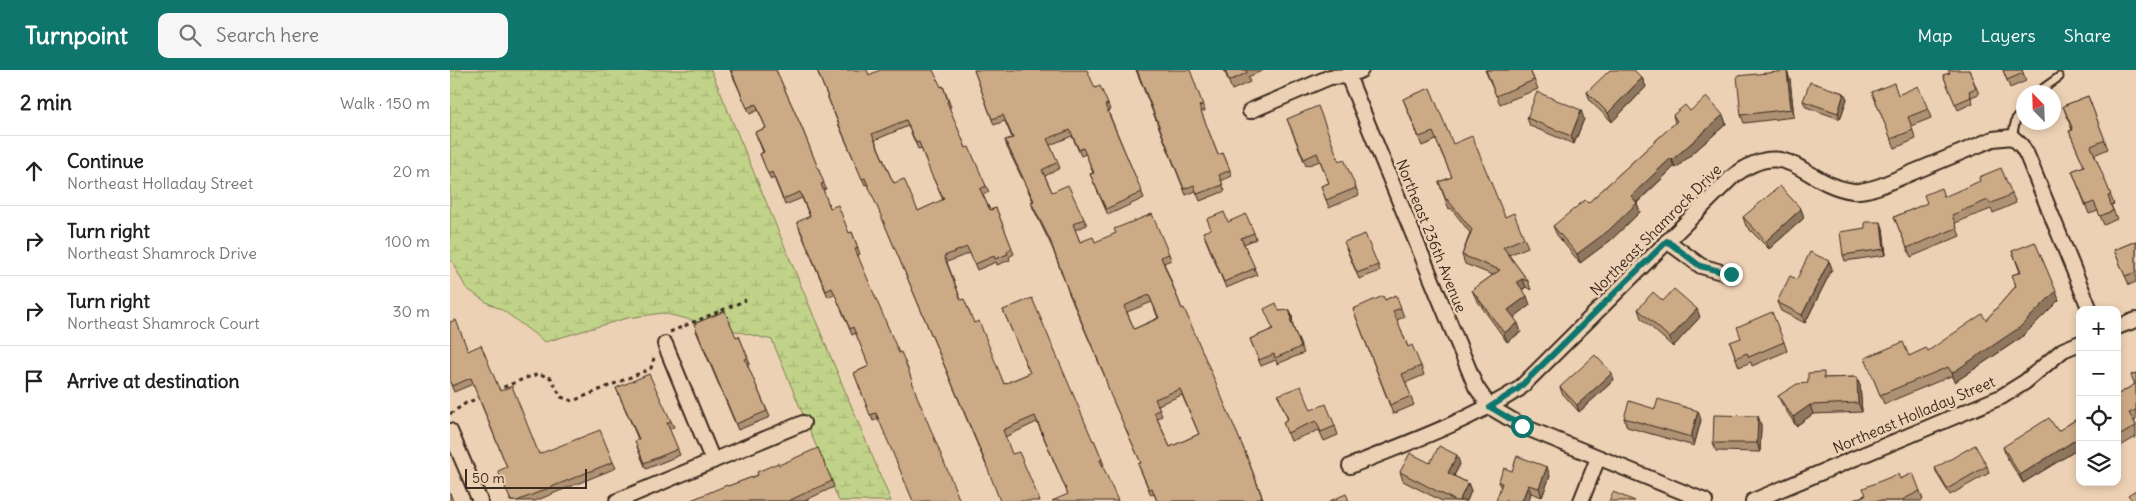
<!DOCTYPE html>
<meta charset="utf-8">
<style>
:root{--surface:#fff;--page:#f6f6f6;--text:#202124;--muted:#757577;--line:#e0e0e0;--accent:#0f766e}
body{margin:0;font-family:Delius,sans-serif;background:var(--page);color:var(--text)}
.controls{position:absolute;right:15px;bottom:15px;display:grid;overflow:hidden;border-radius:10px;box-shadow:0 2px 8px #0003}
.controls button{width:45px;height:45px;display:grid;place-items:center;padding:0;border:0;border-bottom:1px solid var(--line);background:var(--surface);color:var(--text);font:25px sans-serif}
.compass{position:absolute;left:1566px;top:15px;width:45px;height:45px;border-radius:50%;background:var(--surface);box-shadow:0 2px 8px #0003;rotate:337deg}
.scale{position:absolute;left:15px;bottom:12px;width:122px;box-sizing:border-box;padding-left:5px;border:2px solid #3b2a1e;border-top:0;font-size:14px;line-height:18px;white-space:nowrap;color:#3b2a1e;-webkit-text-stroke:4px #edd1b4;paint-order:stroke}
.stop{position:absolute;width:15px;height:15px;margin:-11px;border:4px solid #0f766e;border-radius:50%;background:#fff}
.stop.end{background:#0f766e;border-color:#fff;box-shadow:0 1px 5px #0008}
.list{margin:0;padding:0;list-style:none}
h2{display:flex;justify-content:space-between;align-items:center;height:65px;margin:0;padding:0 20px;font-size:21px}
h2 small{font-size:16px;font-weight:400;color:var(--muted)}
.list li{display:grid;grid-template-columns:32px 1fr auto;gap:15px;align-items:center;box-sizing:border-box;height:70px;padding:0 20px;border-top:1px solid var(--line)}
.list b{display:block;font-size:19px;white-space:nowrap}
.list p{margin:0;font-size:16px;white-space:nowrap;color:var(--muted)}
.list em{font-size:16px;font-style:normal;color:var(--muted)}
.icon{flex:none;width:28px;height:28px;fill:none;stroke:currentColor;stroke-width:2;stroke-linecap:round;stroke-linejoin:round}
.map{position:relative;flex:none;width:1686px;height:431px;overflow:hidden}
header{display:flex;align-items:center;gap:30px;box-sizing:border-box;height:70px;padding:0 25px;background:var(--accent);color:#fff}
header strong{font-size:24px}
nav{display:flex;gap:28px;margin-inline-start:auto;font-size:18px}
.search{width:350px;height:45px;background:var(--page);display:flex;align-items:center;gap:12px;box-sizing:border-box;padding:0 18px;border-radius:10px;color:var(--muted);font-size:19px}
main{display:flex}
aside{flex:1;background:var(--surface)}
.map>svg:first-child{display:block}
</style>
<header>
<strong>Turnpoint</strong>
<div class="search"><svg class="icon" aria-label="search" viewBox="0 0 24 24"><circle cx="10" cy="10" r="6"/><path d="M15 15l6 6"/></svg>Search here</div>
<nav><a>Map</a><a>Layers</a><a>Share</a></nav>
</header>
<main>
<aside>
<h2>2 min<small>Walk · 150 m</small></h2>
<ul class="list">
<li><svg class="icon" aria-label="ahead" viewBox="0 0 24 24"><path d="M12 20V5M6 11l6-6 6 6"/></svg><div><b>Continue</b><p>Northeast Holladay Street</p></div><em>20 m</em></li>
<li><svg class="icon" aria-label="right" viewBox="0 0 24 24"><path d="M7 20v-9h11M14 6l5 5-5 5"/></svg><div><b>Turn right</b><p>Northeast Shamrock Drive</p></div><em>100 m</em></li>
<li><svg class="icon" aria-label="right" viewBox="0 0 24 24"><path d="M7 20v-9h11M14 6l5 5-5 5"/></svg><div><b>Turn right</b><p>Northeast Shamrock Court</p></div><em>30 m</em></li>
<li><svg class="icon" aria-label="arrive" viewBox="0 0 24 24"><path d="M6 21V4h12l-3 4 3 4H6"/></svg><div><b>Arrive at destination</b></div></li>
</ul>
</aside>
<div class="map">
<svg width="1686" height="431" viewBox="0 0 1686 431">
<defs>
<pattern id="wetland-marsh" width="20" height="14" patternUnits="userSpaceOnUse" patternTransform="scale(1.25)"><rect width="20" height="14" fill="#c0d388"/><path d="M1 5h8M5 5V1M11 12h8M15 12V8" fill="none" stroke="#a6b575"/></pattern>
</defs>
<rect width="100%" height="100%" fill="#edd1b4"/>
<filter id="ink" filterUnits="userSpaceOnUse"><feTurbulence type="fractalNoise" baseFrequency=".02" numOctaves="2"/><feDisplacementMap in="SourceGraphic" scale="10" xChannelSelector="R" yChannelSelector="G"/><feConvolveMatrix kernelMatrix="1 2 1 2 8 2 1 2 1" color-interpolation-filters="sRGB"/></filter>
<g filter="url(#ink)">
<polygon fill="url(#wetland-marsh)" stroke="#7e7e53" points="0,0 261,0 441,431 389,431 322,270 213,243 177,248 95,272 54,241 36,232 16,218 0,188"/>
<g fill="none" stroke-linecap="round" stroke-linejoin="round">
<g stroke="#3b2a1e" stroke-width="11">
<g id="lane">
<polyline points="1588,22 1609,7"/>
<polyline points="1562,67 1566,49 1574,40"/>
</g>
</g>
<g stroke="#3b2a1e" stroke-width="18">
<g id="street">
<polyline points="898,6 1026,317 1040,337 1072,356 1255,431"/>
<polyline points="800,41 880,7 898,6 911,0"/>
<polyline points="1217,171 1251,196 1281,205"/>
<polyline points="1667,257 1686,250"/>
<polyline points="215,274 263,391"/>
<polyline points="0,361 30,431"/>
<path d="M900,396C958,373 1016,352 1069,319L1281,108C1338,62 1353,115 1403,121C1412,122 1421,119 1430,116L1543,69L1562,67L1571,75L1577,85L1640,240"/>
<polyline points="167,431 353,353"/>
<polyline points="1131,431 1148,388"/>
<polyline points="1303,431 1551,327 1575,312 1613,280 1630,273"/>
</g>
</g>
<g stroke="#3b2a1e" stroke-width="3" stroke-dasharray="4 4" stroke-linecap="butt">
<polyline points="220,262 296,230"/>
<polyline points="46,320 76,308 89,304 101,308 111,327 123,331 195,301 201,298 204,288"/>
<polyline points="0,344 16,333 31,327"/>
</g>
<use href="#lane" stroke="#edd1b4" stroke-width="7"/>
<use href="#street" stroke="#edd1b4" stroke-width="14"/>
</g>
<g fill="#af9273" stroke="#3b2a1e" fill-rule="evenodd">
<polygon points="280,0 326,0 352,58 376,119 373,120 380,138 399,163 402,162 410,184 408,185 428,349 423,351 404,303 419,296 406,263 402,265 385,224 378,227 349,158 360,147 352,128 335,135 324,108 321,110 310,84 313,82 305,62 316,58 308,40 300,44"/>
<path d="M367,0L419,5L491,17L493,16L501,37L499,38L516,78L536,116L539,122L533,125L540,140L546,138L564,184L559,187L560,190L547,195L546,192L527,200L520,183L497,192L511,230L524,253L554,314L580,303L553,240L643,371L644,370L654,395L618,424L587,352L555,367L536,395L418,114L415,115L390,58ZM458,56L468,79L471,78L484,110L493,130L468,141L442,110L425,70Z"/>
<path d="M524,0L645,18L658,34L660,40L658,41L694,128L658,145L640,104L643,103L636,84L631,86L622,66L600,75L610,98L595,106L602,122L634,149L637,155L625,160L630,172H645L719,184L721,190L714,193L732,239L795,382L814,431H707L704,424L701,425L688,394L691,393L663,330L655,307L620,226L602,177L583,138L581,132L583,131L557,77L555,70L562,68L555,51L544,55ZM702,232L708,248L684,259L677,242ZM732,325L749,364L720,377L707,348L712,346L708,335Z"/>
<polygon points="686,0 753,35 755,41 751,42 768,85 773,83 782,106 771,111 775,121 750,131 746,121 736,125"/>
<polygon points="774,0 814,0 798,7 800,12 782,20"/>
<polygon points="1035,0 1080,0 1088,19 1050,34"/>
<polygon points="1519,0 1529,24 1521,27 1523,33 1508,40 1493,5"/>
<polygon points="1553,0 1572,0 1576,11 1560,18"/>
<polygon points="1337,1 1340,10 1344,47 1294,53 1291,45"/>
<polygon points="1192,8 1196,17 1162,52 1140,31 1137,22"/>
<polygon points="1422,22 1448,25 1478,39 1481,48 1461,56 1466,69 1445,78"/>
<polygon points="1394,23 1397,29 1390,49 1356,37 1353,31"/>
<polygon points="1638,26 1658,79 1644,85 1664,134 1661,135 1667,149 1654,155 1648,141 1639,144 1622,101 1634,96 1619,61 1622,60 1613,36"/>
<polygon points="953,29 1003,74 1055,147 1074,168 1078,177 1059,185 1078,211 1081,220 1076,217 1072,220 1080,235 1064,247 1071,262 1057,272 1026,229 1022,220 1043,205 1015,194 1012,185 1020,163 1001,138 999,139 992,121 989,112 1002,107 986,70 972,76"/>
<polygon points="1240,41 1273,45 1276,54 1226,98 1224,97 1187,133 1190,142 1161,170 1130,193 1107,165 1103,156 1138,133 1225,53 1223,45"/>
<polygon points="1077,48 1134,49 1124,74 1080,56"/>
<polygon points="837,49 889,91 906,118 909,125 879,138 871,116 879,113 870,91 856,96"/>
<polygon points="1562,124 1566,133 1543,143 1541,139 1505,153 1510,166 1461,187 1444,147 1494,127"/>
<polygon points="1351,139 1354,148 1319,179 1296,156 1293,147"/>
<polygon points="778,152 804,163 806,169 794,174 807,205 776,218 755,168"/>
<polygon points="1415,158 1433,158 1436,185 1395,191 1393,185"/>
<polygon points="1686,171 1686,212 1679,215 1664,180"/>
<polygon points="896,178 928,195 930,201 909,209"/>
<polygon points="1562,181 1609,230 1572,267 1505,312 1501,306 1434,334 1415,288 1459,286 1478,281 1536,250 1566,216 1562,205 1570,202"/>
<polygon points="1379,191 1382,199 1355,253 1331,241 1327,232 1347,209"/>
<polygon points="946,225 954,247 947,250 958,277 971,296 974,305 955,313 964,335 943,344 903,239 935,230"/>
<polygon points="1213,231 1250,247 1223,277 1191,248 1188,239"/>
<polygon points="840,240 842,246 843,257 854,283 827,294 826,290 811,296 800,269 823,259 829,241"/>
<polygon points="246,261 286,267 289,266 300,294 297,295 320,347 288,360"/>
<polygon points="1280,272 1334,272 1337,281 1302,296 1301,292 1289,297"/>
<polygon points="18,281 50,321 89,384 163,392 166,398 85,431 60,431 57,397 23,314 4,322 0,312"/>
<polygon points="1686,303 1686,350 1684,351 1686,355 1686,367 1667,378 1667,325 1685,314 1681,305"/>
<polygon points="1407,307 1410,315 1412,342 1363,344 1346,356 1332,334 1328,326 1358,313 1376,308"/>
<polygon points="1164,310 1129,342 1112,323 1110,317"/>
<polygon points="166,318 221,351 224,357 219,359 230,385 196,399 187,377 188,369"/>
<polygon points="828,325 861,340 885,356 888,365 874,371 869,360 841,371 833,352 838,350"/>
<polygon points="1205,339 1251,350 1244,376 1177,357 1174,348"/>
<polygon points="1308,346 1311,355 1310,382 1266,381 1263,373"/>
<polygon points="1630,347 1630,378 1573,413 1556,386 1553,377 1608,361"/>
<polygon points="980,393 1010,394 1004,406 1018,413 1021,421 1017,431 992,431 953,411 950,402"/>
<polygon points="329,395 382,411 384,417 354,431 239,431 308,405"/>
<polygon points="1537,396 1539,403 1500,425 1487,404 1485,398"/>
<polygon points="1062,401 1100,406 1092,427 1081,423 1051,418 1048,412"/>
<polygon points="1450,409 1470,421 1473,430 1471,431 1401,431 1415,425"/>
</g>
<g fill="#8f775e" stroke="#3b2a1e">
<polygon points="1337,1 1340,10 1344,47 1341,39"/>
<polygon points="1192,8 1196,17 1162,52 1158,43"/>
<polygon points="1394,23 1397,29 1390,49 1388,43"/>
<polygon points="1131,40 1134,49 1124,74 1121,66"/>
<polygon points="1273,45 1276,54 1226,98 1222,90"/>
<polygon points="1221,88 1224,97 1184,135 1181,126"/>
<polygon points="1187,133 1190,142 1161,170 1130,193 1127,184"/>
<polygon points="1351,139 1354,148 1319,179 1316,171"/>
<polygon points="1431,152 1433,158 1436,185 1434,179"/>
<polygon points="1379,191 1382,199 1355,253 1352,245"/>
<polygon points="1072,209 1076,217 1070,221 1067,212"/>
<polygon points="1606,221 1609,230 1572,267 1505,312 1502,303"/>
<polygon points="1077,226 1080,235 1062,249 1058,240"/>
<polygon points="1247,239 1250,247 1223,277 1220,268"/>
<polygon points="840,240 842,246 843,258 841,252"/>
<polygon points="1068,253 1071,262 1057,272 1054,263"/>
<polygon points="1162,303 1164,310 1129,342 1127,335"/>
<polygon points="1407,307 1410,315 1412,342 1408,333"/>
<polygon points="1360,335 1363,344 1346,356 1343,347"/>
<polygon points="1248,341 1251,350 1244,376 1241,367"/>
<polygon points="1308,346 1311,355 1310,382 1307,373"/>
<polygon points="1630,367 1630,378 1573,413 1570,405"/>
<polygon points="1007,385 1010,394 1001,411 998,403"/>
<polygon points="1097,397 1100,406 1092,427 1089,418"/>
<polygon points="1018,413 1021,421 1017,431 1009,431"/>
<polygon points="1078,415 1081,423 1079,431 1072,431"/>
</g>
<g fill="#ccaa86" stroke="#3b2a1e" fill-rule="evenodd">
<polygon points="281,0 326,0 352,58 374,113 371,114 380,138 388,135 399,163 402,162 408,178 405,179 449,283 451,282 458,299 467,326 510,431 463,431 426,343 420,345 404,303 419,296 403,257 400,259 382,218 376,221 347,152 360,146 350,122 333,129 322,102 318,104 310,84 314,82 305,62 316,58 306,34 297,38"/>
<path d="M367,0H417L419,5L430,0H483L491,17L493,16L498,31L497,32L516,78L519,77L536,116L530,119L540,140L546,138L562,178L557,181L558,184L545,189L544,186L525,194L517,177L494,186L511,230L514,229L524,253L529,251L554,314L580,303L553,240L582,228L643,371L644,370L652,389L650,390L668,431H602L618,424L585,346L553,360L562,384L569,382L590,431H550L534,389L415,108L412,109L388,52ZM456,50L466,73L469,72L481,104L494,129L468,141L454,109L444,113L442,110L422,64Z"/>
<path d="M524,0H637L645,18L650,16L658,34L655,35L692,122L656,139L640,104L644,103L633,78L629,80L620,60L597,69L608,92L592,100L602,122L618,115L634,149L623,154L630,172L643,167L645,172L666,163L664,159L702,144L719,184L711,187L732,239L734,238L795,382L812,427L805,430L806,431H707L702,418L699,419L688,394L691,393L660,324L654,304L618,220L600,170L581,132L584,131L555,70L563,68L553,45L542,49ZM699,225L709,248L684,259L674,236ZM730,319L749,364L720,377L704,342L710,340L705,329Z"/>
<polygon points="687,0 740,0 753,35 749,36 768,85 773,83 780,100 769,105 773,115 747,124 744,115 734,119"/>
<polygon points="775,0 796,0 797,3 779,11"/>
<polygon points="1036,0 1080,0 1084,10 1046,26"/>
<polygon points="1160,0 1184,0 1192,8 1158,43 1137,22"/>
<polygon points="1498,0 1519,0 1526,18 1519,21 1521,27 1505,34 1493,5 1500,3"/>
<polygon points="1553,0 1572,0 1573,3 1557,10"/>
<polygon points="1337,1 1341,39 1291,45 1287,6"/>
<polygon points="1360,12 1394,23 1388,43 1353,31"/>
<polygon points="1444,13 1448,25 1468,16 1478,39 1458,47 1463,60 1441,69 1422,22"/>
<polygon points="980,18 1003,74 1022,66 1055,147 1064,143 1074,168 1053,177 1078,211 1072,209 1067,212 1077,226 1058,240 1068,253 1054,263 1022,220 1050,200 1012,185 1022,160 997,129 996,130 989,112 1002,107 983,62 969,67 953,29"/>
<polygon points="1087,22 1131,40 1121,66 1077,48"/>
<polygon points="1638,26 1655,70 1641,76 1661,125 1658,126 1663,141 1650,146 1644,132 1636,135 1622,101 1634,96 1619,61 1623,60 1613,36"/>
<polygon points="1257,27 1273,45 1222,90 1221,88 1181,126 1187,133 1158,161 1127,184 1103,156 1135,130 1138,133 1227,51 1223,45 1235,35 1240,41"/>
<polygon points="868,36 889,91 894,89 906,118 876,130 871,116 879,113 867,83 854,89 837,49"/>
<polygon points="1551,98 1562,124 1540,134 1538,130 1502,145 1507,158 1457,178 1444,147 1477,133 1474,125 1491,118 1494,127 1530,111 1529,107"/>
<polygon points="1330,116 1351,139 1316,171 1293,147"/>
<polygon points="774,142 778,152 796,144 804,163 791,168 805,198 774,212 753,162 761,159 757,149"/>
<polygon points="1415,152 1431,152 1434,179 1393,185 1390,162 1415,158"/>
<polygon points="915,164 928,195 907,203 894,172"/>
<polygon points="1686,171 1686,202 1675,206 1664,180"/>
<polygon points="1585,172 1606,221 1569,258 1502,303 1498,297 1430,325 1415,288 1453,272 1459,286 1476,278 1478,281 1532,244 1536,250 1566,216 1562,205 1571,202 1562,181"/>
<polygon points="1360,182 1379,191 1352,245 1327,232 1340,206 1347,209"/>
<polygon points="1224,219 1247,239 1220,268 1188,239 1203,222 1213,231"/>
<polygon points="946,225 951,238 943,241 958,277 962,275 971,296 952,304 961,326 940,335 903,239 933,226 935,230"/>
<polygon points="826,233 829,241 840,240 841,252 851,277 825,288 824,284 809,290 800,269 823,259 814,239"/>
<polygon points="275,241 286,267 289,266 298,288 295,289 317,341 286,354 244,254"/>
<polygon points="1322,242 1334,272 1299,287 1297,283 1286,288 1280,272 1291,268 1287,257"/>
<polygon points="6,250 18,281 31,275 50,321 62,316 89,384 150,360 163,392 67,431 61,431 48,401 57,397 21,308 2,316 0,312 0,252"/>
<polygon points="1145,285 1162,303 1127,335 1110,317"/>
<polygon points="1374,302 1374,308 1407,307 1408,333 1360,335 1343,347 1328,326 1347,314 1358,313 1358,303"/>
<polygon points="1686,303 1686,340 1679,343 1686,355 1686,356 1667,367 1667,325 1685,314 1681,305"/>
<polygon points="199,304 221,351 217,353 228,379 194,393 185,371 189,369 166,318"/>
<polygon points="851,316 861,340 876,334 885,356 871,362 866,351 837,363 833,352 838,349 828,325"/>
<polygon points="1208,329 1248,341 1241,367 1174,348 1179,331 1205,339"/>
<polygon points="1264,345 1308,346 1307,373 1263,373"/>
<polygon points="1630,347 1630,367 1570,405 1553,377 1599,348 1608,361"/>
<polygon points="1525,375 1537,396 1497,419 1485,398"/>
<polygon points="989,376 1007,385 998,403 1018,413 1009,431 1006,431 950,402 960,383 980,393"/>
<polygon points="368,378 382,411 338,431 239,431 277,415 278,416 308,405 307,402 328,393 329,395"/>
<polygon points="1067,386 1097,397 1089,418 1078,415 1072,431 1046,431 1052,413 1048,412 1054,398 1062,401"/>
<polygon points="1463,403 1470,421 1450,431 1401,431 1416,425 1413,418 1448,404 1450,409"/>
<polygon points="1686,420 1686,431 1683,431 1678,425"/>
<polygon points="1163,422 1185,431 1159,431"/>
<polygon points="0,423 3,431 0,431"/>
<polygon points="896,424 899,431 880,431"/>
</g>
</g>
<g fill="none" stroke-linecap="round" stroke-linejoin="round" filter="url(#ink)">
<polyline stroke="#0f766e" stroke-width="6" points="1072,356 1040,337 1068,319 1217,171 1250,196 1281,204"/>
</g>
<g text-anchor="middle" stroke-width="5" stroke-linejoin="round" paint-order="stroke">
<g font-size="15" fill="#3b2a1e" stroke="#edd1b4">
<text transform="translate(1206 160) rotate(-45)" y="5">Northeast Shamrock Drive</text>
<text transform="translate(981 166) rotate(68)" y="5">Northeast 236th Avenue</text>
<text transform="translate(1464 345) rotate(-23)" y="5">Northeast Holladay Street</text>
</g>
</g>
</svg>
<div class="controls">
<button>+</button>
<button>−</button>
<button><svg class="icon" aria-label="locate" viewBox="0 0 24 24"><circle cx="12" cy="12" r="6"/><path d="M12 2v4M12 18v4M2 12h4M18 12h4"/></svg></button>
<button><svg class="icon" aria-label="layers" viewBox="0 0 24 24"><path d="M12 4l9 5-9 5-9-5zM3 14l9 5 9-5"/></svg></button>
</div>
<svg class="compass" viewBox="-18 -18 36 36"><path d="M0-13l5 13h-10z" fill="#e53935"/><path d="M0 13l5-13h-10z" fill="#757577"/></svg>
<div class="scale">50 m</div>
<div class="stop" style="left:1072px;top:356px"></div>
<div class="stop end" style="left:1281px;top:204px"></div>
</div>
</main>
